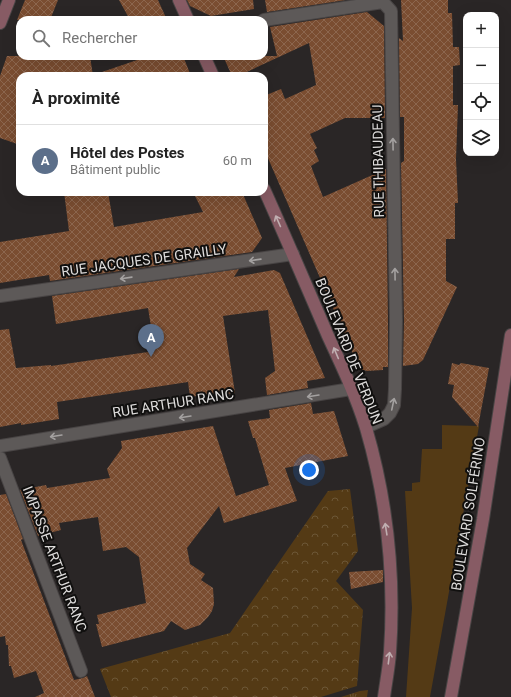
<!DOCTYPE html>
<html lang="fr">
<meta charset="utf-8">
<style>
:root{--surface:#fff;--page:#f6f6f6;--text:#222;--muted:#767676;--line:#e0e0e0;--accent:#1a73e8}
body{margin:0;font-family:Roboto,sans-serif;background:var(--page);color:var(--text)}
.controls{position:absolute;right:12px;top:12px;display:grid;overflow:hidden;border-radius:8px;box-shadow:0 4px 16px #0002}
.controls button{width:36px;height:36px;display:grid;place-items:center;padding:0;border:0;border-bottom:1px solid var(--line);background:var(--surface);color:var(--text);font:20px sans-serif}
.you{position:absolute;left:309px;top:470px;width:14px;height:14px;margin:-10px;border:3px solid #fff;border-radius:50%;background:#1a73e8;box-shadow:0 0 0 6px #1a73e833}
.badge{display:grid;place-items:center;width:26px;height:26px;border-radius:50%;background:var(--accent);color:#fff;font-size:13px;font-weight:700}
.pin{position:absolute;translate:-50% -33px;filter:drop-shadow(0 1px 2px #0008)}
.pin::after{content:'';position:absolute;top:21px;width:14px;height:12px;background:inherit;clip-path:polygon(0 0,100% 0,50% 100%)}
.list{margin:0;padding:0;list-style:none}
h2{display:flex;justify-content:space-between;align-items:center;height:52px;margin:0;padding:0 16px;font-size:17px}
h2 small{font-size:13px;font-weight:400;color:var(--muted)}
.list li{display:grid;grid-template-columns:26px 1fr auto;gap:12px;align-items:center;box-sizing:border-box;height:72px;padding:0 16px;border-top:1px solid var(--line)}
.list b{display:block;font-size:15px;white-space:nowrap}
.list p{margin:0;font-size:13px;white-space:nowrap;color:var(--muted)}
.list em{font-size:13px;font-style:normal;color:var(--muted)}
.icon{flex:none;width:22px;height:22px;fill:none;stroke:currentColor;stroke-width:2;stroke-linecap:round;stroke-linejoin:round}
.map{position:relative;flex:none;width:511px;height:697px;overflow:hidden}
.search{position:absolute;background:var(--surface);box-shadow:0 4px 16px #0002;left:16px;top:16px;width:252px;height:44px;display:flex;align-items:center;gap:10px;box-sizing:border-box;padding:0 14px;border-radius:12px;color:var(--muted);font-size:15px}
.panel{position:absolute;background:var(--surface);box-shadow:0 4px 16px #0002;left:16px;top:72px;width:252px;height:124px;border-radius:12px}
.map>svg:first-child{display:block}
</style>
<div class="map">
<svg width="511" height="697" viewBox="0 0 511 697">
<defs>
<pattern id="grass-tufts" width="24" height="20" patternUnits="userSpaceOnUse"><rect width="24" height="20" fill="#543a15"/><path d="M3 7l-1-3M5 7V3M7 7l1-3M15 17l-1-3M17 17v-4M19 17l1-3" fill="none" stroke="#6c5636"/></pattern>
<pattern id="forest-crowns" width="20" height="18" patternUnits="userSpaceOnUse"><rect width="20" height="18" fill="#543a15"/><path d="M2 6a3 3 0 1 1 6 0M12 15a3 3 0 1 1 6 0" fill="none" stroke="#6c5636"/></pattern>
<pattern id="building-cross-hatch" width="8" height="8" patternUnits="userSpaceOnUse"><rect width="8" height="8" fill="#7a4d31"/><path d="M0 0l8 8M0 8l8-8" fill="none" stroke="#8c664e"/></pattern>
</defs>
<rect width="100%" height="100%" fill="#2a2626"/>
<polygon fill="url(#grass-tufts)" points="368,690 367,697 341,697 360,691"/>
<polygon fill="url(#forest-crowns)" points="350,489 358,551 336,581 363,610 357,686 321,697 111,697 100,669 230,633 328,491"/>
<polygon fill="#543a15" points="442,425 479,426 430,697 406,697 412,608 405,491 412,491 412,483 420,482 422,449 442,449"/>
<g fill="url(#building-cross-hatch)">
<polygon points="25,0 58,0 50,20 17,20"/>
<polygon points="119,0 158,0 167,20 130,20"/>
<polygon points="187,0 253,0 254,9 211,16 190,6"/>
<polygon points="265,0 346,0 267,12"/>
<polygon points="401,0 448,0 448,13 452,13 453,47 459,47 460,65 453,66 453,105 458,105 456,159 458,203 455,203 455,239 446,239 446,281 457,287 423,360 418,364 403,366 404,321 401,163 404,161 404,117 400,117 399,38 403,41"/>
<polygon points="367,12 384,26 385,118 345,118 310,134 317,148 314,150 319,161 311,166 323,197 386,169 388,321 388,367 383,367 383,370 367,371 360,369 357,363 264,149 264,96 281,89 285,99 316,85 309,43 238,76 232,76 223,56 277,56 270,27"/>
<polygon points="7,56 90,56 93,76 20,76 20,145 0,138 0,76"/>
<polygon points="149,56 183,56 191,76 99,76 99,73"/>
<polygon points="64,192 108,192 114,227 203,212 193,192 242,192 262,238 252,252 50,281 49,275 0,283 0,242 69,231"/>
<polygon points="239,269 234,277 274,270 280,273 325,378 307,381 308,388 267,395 265,378 275,371 268,310 223,316 235,393 218,395 218,393 190,397 188,382 57,402 59,419 21,425 21,423 0,427 0,330 9,329 16,368 51,365 51,366 155,351 148,308 56,324 52,296"/>
<polygon points="452,363 459,365 461,363 489,368 478,427 452,397 454,385 448,384"/>
<polygon points="311,403 313,414 334,411 348,456 285,468 297,501 224,523 219,506 187,548 190,564 205,574 201,580 213,588 214,604 212,611 208,617 200,625 185,630 171,621 164,631 102,647 96,624 99,624 97,615 146,603 139,557 126,547 103,551 98,517 59,523 61,530 38,536 20,490 46,485 47,488 110,478 107,469 122,448 121,441 213,426 236,496 269,485 255,438 253,438 248,421 270,418 269,410"/>
<polygon points="6,494 23,539 21,540 74,680 83,678 87,676 95,697 35,697 44,693 36,671 14,678 11,666 9,666 8,645 6,645 5,636 0,637 0,495"/>
<polygon points="383,570 383,582 351,589 349,572"/>
</g>
<g fill="none" stroke-linecap="round" stroke-linejoin="round">
<g stroke="#484444" stroke-width="14">
<g id="street">
<polyline points="264,20 383,2 391,11 396,321 395,389 394,405 390,413 384,419 366,427"/>
<polyline points="0,296 293,254"/>
<polyline points="0,446 351,389"/>
<polyline points="0,458 81,671"/>
</g>
</g>
<g stroke="#484444" stroke-width="14">
<g id="secondary">
<polyline points="179,0 188,20"/>
<polyline points="0,23 9,0"/>
<polyline points="204,56 213,76"/>
<path d="M264,189C286,238 307,287 328,336C342,366 356,396 366,428C387,500 395,578 390,652C389,667 386,682 384,697"/>
<polyline points="451,697 483,519 511,335"/>
</g>
</g>
<use href="#street" stroke="#5d5958" stroke-width="12"/>
<use href="#secondary" stroke="#875b64" stroke-width="12"/>
</g>
<defs><path id="oneway-shaft" d="M-6 0H5M1.5-3L5.5 0L1.5 3" fill="none" stroke-width="1.6" stroke-linecap="round" stroke-linejoin="round"/></defs>
<g stroke="#a4a1a0">
<use href="#oneway-shaft" transform="translate(393 144) rotate(-91)"/>
<use href="#oneway-shaft" transform="translate(255 260) rotate(172)"/>
<use href="#oneway-shaft" transform="translate(395 274) rotate(-91)"/>
<use href="#oneway-shaft" transform="translate(126 278) rotate(172)"/>
<use href="#oneway-shaft" transform="translate(313 396) rotate(171)"/>
<use href="#oneway-shaft" transform="translate(393 404) rotate(-78)"/>
<use href="#oneway-shaft" transform="translate(185 417) rotate(171)"/>
<use href="#oneway-shaft" transform="translate(56 436) rotate(171)"/>
</g>
<g stroke="#c0afb1">
<use href="#oneway-shaft" transform="translate(278 221) rotate(-114)"/>
<use href="#oneway-shaft" transform="translate(336 353) rotate(-113)"/>
<use href="#oneway-shaft" transform="translate(386 529) rotate(-99)"/>
<use href="#oneway-shaft" transform="translate(389 658) rotate(-83)"/>
</g>
<g text-anchor="middle" stroke-width="4" stroke-linejoin="round" paint-order="stroke">
<g font-size="14" fill="#dedcdb" stroke="#11100f">
<text transform="translate(378 161) rotate(-91)" y="5">RUE THIBAUDEAU</text>
<text transform="translate(144 260) rotate(-8)" y="5">RUE JACQUES DE GRAILLY</text>
<text transform="translate(349 351) rotate(68)" y="5">BOULEVARD DE VERDUN</text>
<text transform="translate(173 403) rotate(-9)" y="5">RUE ARTHUR RANC</text>
<text transform="translate(468 514) rotate(-81)" y="5">BOULEVARD SOLFÉRINO</text>
<text transform="translate(55 559) rotate(69)" y="5">IMPASSE ARTHUR RANC</text>
</g>
</g>
</svg>
<div class="controls">
<button>+</button>
<button>−</button>
<button><svg class="icon" aria-label="locate" viewBox="0 0 24 24"><circle cx="12" cy="12" r="6"/><path d="M12 2v4M12 18v4M2 12h4M18 12h4"/></svg></button>
<button><svg class="icon" aria-label="layers" viewBox="0 0 24 24"><path d="M12 4l9 5-9 5-9-5zM3 14l9 5 9-5"/></svg></button>
</div>
<div class="you"></div>
<div class="pin badge" style="left:151px;top:357px;background:#5c6f8a">A</div>
<div class="search"><svg class="icon" aria-label="search" viewBox="0 0 24 24"><circle cx="10" cy="10" r="6"/><path d="M15 15l6 6"/></svg>Rechercher</div>
<section class="panel">
<h2>À proximité<small></small></h2>
<ul class="list">
<li><span class="badge" style="background:#5c6f8a">A</span><div><b>Hôtel des Postes</b><p>Bâtiment public</p></div><em>60 m</em></li>
</ul>
</section>
</div>
